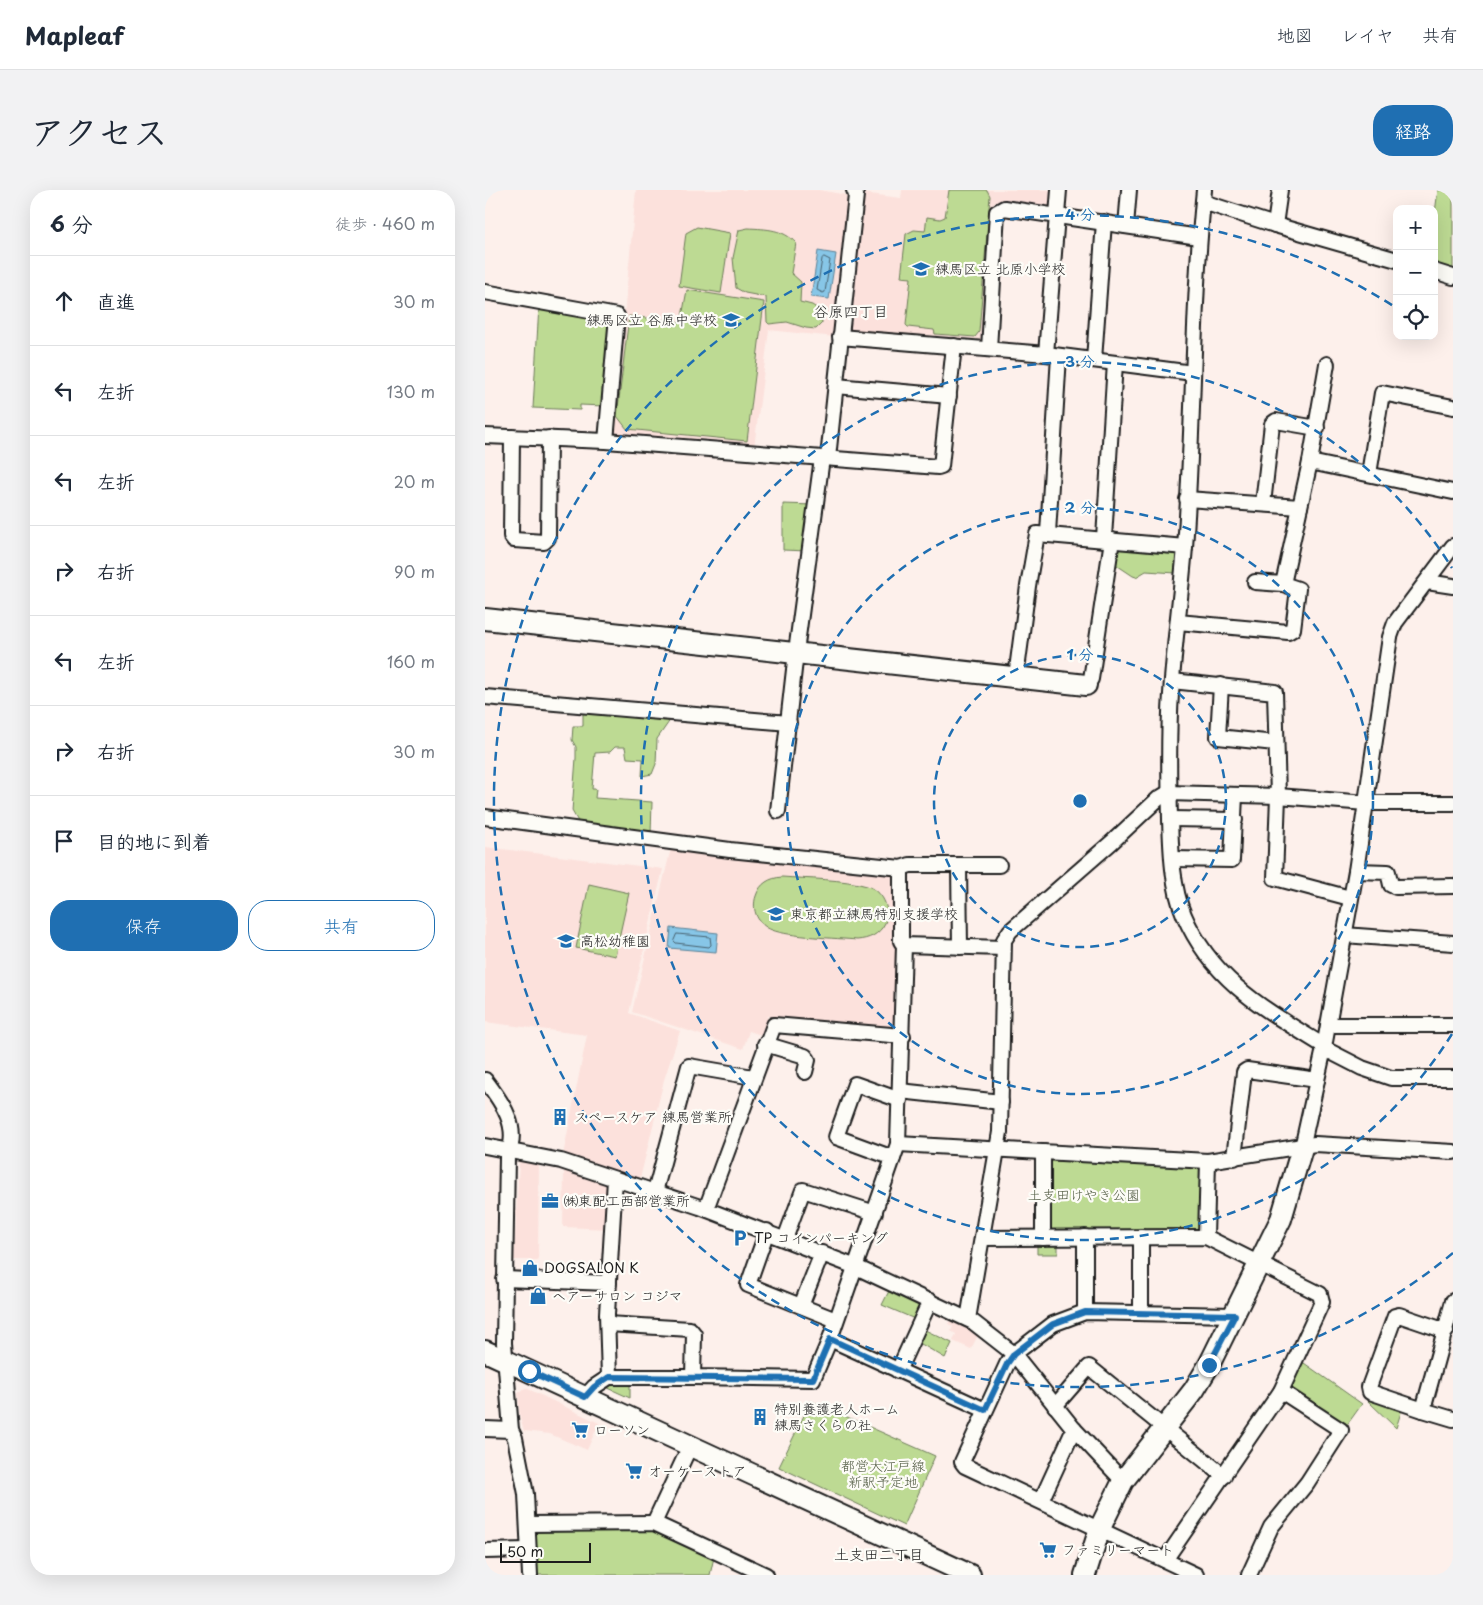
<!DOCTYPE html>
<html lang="ja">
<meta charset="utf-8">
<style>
:root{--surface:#fff;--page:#f2f2f3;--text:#1f2937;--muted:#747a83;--line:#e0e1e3;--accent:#1f6fb2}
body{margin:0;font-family:"Playpen Sans","Klee One",sans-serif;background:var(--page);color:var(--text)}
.controls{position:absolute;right:15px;top:15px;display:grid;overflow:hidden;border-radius:10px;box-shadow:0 5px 20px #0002}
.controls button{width:45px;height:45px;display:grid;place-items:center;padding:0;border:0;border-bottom:1px solid var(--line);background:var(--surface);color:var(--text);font:25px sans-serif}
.scale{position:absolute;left:15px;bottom:12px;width:91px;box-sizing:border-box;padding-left:5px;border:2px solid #1c1c1c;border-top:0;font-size:14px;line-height:18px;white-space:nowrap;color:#1c1c1c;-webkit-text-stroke:4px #fdfcf7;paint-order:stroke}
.stop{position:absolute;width:15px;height:15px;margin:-11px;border:4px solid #1f6fb2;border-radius:50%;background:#fff}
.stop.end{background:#1f6fb2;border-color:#fff;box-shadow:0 1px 5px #0008}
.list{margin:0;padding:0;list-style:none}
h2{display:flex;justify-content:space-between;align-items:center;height:65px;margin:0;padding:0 20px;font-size:21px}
h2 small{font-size:16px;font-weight:400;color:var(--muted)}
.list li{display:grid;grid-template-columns:32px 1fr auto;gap:15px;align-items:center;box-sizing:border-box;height:90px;padding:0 20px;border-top:1px solid var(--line)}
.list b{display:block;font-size:19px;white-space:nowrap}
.list em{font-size:16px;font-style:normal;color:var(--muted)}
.actions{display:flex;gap:10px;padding:15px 20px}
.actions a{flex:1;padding:11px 0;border:1px solid var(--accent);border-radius:20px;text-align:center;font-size:18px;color:var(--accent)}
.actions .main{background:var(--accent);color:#fff}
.icon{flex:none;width:28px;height:28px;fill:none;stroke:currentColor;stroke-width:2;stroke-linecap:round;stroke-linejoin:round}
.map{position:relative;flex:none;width:968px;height:1385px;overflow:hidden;border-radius:20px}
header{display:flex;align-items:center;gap:30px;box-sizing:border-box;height:70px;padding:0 25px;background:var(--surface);border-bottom:1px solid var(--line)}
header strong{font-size:24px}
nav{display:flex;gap:28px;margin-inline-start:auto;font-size:18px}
.intro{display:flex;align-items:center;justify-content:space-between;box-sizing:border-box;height:120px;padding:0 30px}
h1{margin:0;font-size:35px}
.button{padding:12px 22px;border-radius:20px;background:var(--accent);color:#fff;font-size:18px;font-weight:700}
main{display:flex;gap:30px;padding:0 30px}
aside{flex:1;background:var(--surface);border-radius:20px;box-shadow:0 5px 20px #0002}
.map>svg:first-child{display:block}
</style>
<header>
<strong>Mapleaf</strong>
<nav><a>地図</a><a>レイヤ</a><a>共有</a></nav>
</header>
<div class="intro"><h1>アクセス</h1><a class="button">経路</a></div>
<main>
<aside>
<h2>6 分<small>徒歩 · 460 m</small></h2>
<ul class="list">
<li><svg class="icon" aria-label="ahead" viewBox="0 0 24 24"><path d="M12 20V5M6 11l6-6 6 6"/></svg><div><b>直進</b></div><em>30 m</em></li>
<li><svg class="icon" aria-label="left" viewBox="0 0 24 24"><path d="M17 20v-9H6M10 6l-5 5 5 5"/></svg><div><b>左折</b></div><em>130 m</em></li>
<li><svg class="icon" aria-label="left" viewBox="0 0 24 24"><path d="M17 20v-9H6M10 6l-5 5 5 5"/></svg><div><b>左折</b></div><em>20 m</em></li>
<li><svg class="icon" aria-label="right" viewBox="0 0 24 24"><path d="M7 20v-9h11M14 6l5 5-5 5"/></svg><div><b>右折</b></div><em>90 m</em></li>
<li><svg class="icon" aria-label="left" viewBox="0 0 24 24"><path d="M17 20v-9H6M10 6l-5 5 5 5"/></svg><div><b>左折</b></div><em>160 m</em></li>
<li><svg class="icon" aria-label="right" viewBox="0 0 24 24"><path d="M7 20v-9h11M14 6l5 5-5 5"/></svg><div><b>右折</b></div><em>30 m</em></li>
<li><svg class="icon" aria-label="arrive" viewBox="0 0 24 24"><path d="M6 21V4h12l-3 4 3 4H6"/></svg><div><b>目的地に到着</b></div></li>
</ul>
<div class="actions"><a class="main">保存</a><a>共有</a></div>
</aside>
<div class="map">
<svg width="968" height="1385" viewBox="0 0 968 1385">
<rect width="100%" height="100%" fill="#fdf0eb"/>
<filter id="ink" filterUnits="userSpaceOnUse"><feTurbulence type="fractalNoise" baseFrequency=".02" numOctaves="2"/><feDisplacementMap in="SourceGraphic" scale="10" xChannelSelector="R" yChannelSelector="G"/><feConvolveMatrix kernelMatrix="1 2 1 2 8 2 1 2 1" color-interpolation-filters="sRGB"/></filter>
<g filter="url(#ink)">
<g fill="#fce1dc">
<polygon points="151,0 334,0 362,5 366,9 350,147 284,140 269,258 131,247 128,242"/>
<polygon points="417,0 569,0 567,16 563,20 509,12 498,151 495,155 365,143 362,139 377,3 416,8"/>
<polygon points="0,657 178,679 144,823 195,841 179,890 155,989 78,965 102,845 0,832"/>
<polygon points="186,658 408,681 413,686 411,761 414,762 411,839 283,826 279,846 264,841 258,859 147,822"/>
<polygon points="36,968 54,970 53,1070 29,1070 34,971"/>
<polygon points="79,978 119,991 126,999 124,1039 78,1037"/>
<polygon points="466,1128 494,1143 486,1159 468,1151 471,1144 466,1141 468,1136 463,1134"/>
<polygon points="41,1198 114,1233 102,1260 65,1244 39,1241 35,1228 33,1203"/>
</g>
<g fill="#bdda93" stroke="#6c7b58">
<polygon points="464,0 502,0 505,6 494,142 490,147 450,144 449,140 423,137 421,135 426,88 416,87 421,44 429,40 440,41 442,27 455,29 460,27"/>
<polygon points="953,0 968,0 968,81 949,76 949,30"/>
<polygon points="212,37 245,43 236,103 194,96 201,43"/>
<path d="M263,38C282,39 298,39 311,53L306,83L316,92L315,112L327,115L336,121L337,133L331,139L321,138L302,132L284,134L282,132L281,107L260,103L251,98L248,68L254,40Z"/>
<polygon points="202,100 279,112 262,251 142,239 132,226 144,126 196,132"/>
<polygon points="54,116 124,129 128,133 119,216 95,215 95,220 48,218"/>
<polygon points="298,314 329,315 322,361 298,360"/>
<polygon points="636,356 689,361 693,365 691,383 661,381 651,387 648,386 627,372 630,360"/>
<polygon points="98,519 188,526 172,549 171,574 167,584 157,586 158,569 142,568 140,557 130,557 125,562 110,563 107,599 111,599 110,608 167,612 166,644 95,635 87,621 91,568 91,557 87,550 88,536 98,536"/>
<path d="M297,687C322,689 359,689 382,696C397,700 406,718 400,733C394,745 384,749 372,750C351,748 305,747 287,740C273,735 266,720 271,706C275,693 285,688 297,687Z"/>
<polygon points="104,694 144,703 130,766 91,758"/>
<polygon points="567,968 713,975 716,978 716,1037 712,1041 567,1041 563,1037 563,973"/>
<polygon points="552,1053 573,1054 573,1064 552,1064"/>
<polygon points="405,1099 439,1116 432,1130 397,1115"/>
<polygon points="436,1138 467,1153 460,1168 431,1151"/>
<polygon points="819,1173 877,1214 859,1239 804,1203 803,1196 813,1175"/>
<polygon points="126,1194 145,1194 145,1208 121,1197"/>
<polygon points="884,1207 917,1219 911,1238 883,1211"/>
<polygon points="326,1211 450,1266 419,1336 294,1277"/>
<polygon points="166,1337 229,1367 225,1385 51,1385 50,1343 54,1338"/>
</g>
<g fill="#87c6e7" stroke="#5c8296">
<polygon points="333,61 351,64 344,109 326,107"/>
<polygon points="186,738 233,743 231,762 184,758"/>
</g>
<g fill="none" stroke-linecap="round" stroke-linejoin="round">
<g stroke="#47606d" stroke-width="1">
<polygon points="339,67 345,70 340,102 338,103 332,100 337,69"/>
<polygon points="192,744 225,747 226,755 224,757 191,753 189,751"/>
</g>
<g stroke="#1c1c1c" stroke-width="18">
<g id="street">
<path d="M719,0C707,119 709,238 700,357C696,406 689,455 686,504C683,546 684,588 685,629C686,660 687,697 699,725C727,791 781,820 839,856"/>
<polyline points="718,12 790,35 912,70"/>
<polyline points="790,35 795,0"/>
<polyline points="641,36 644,0"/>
<polyline points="949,81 968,87"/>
<polyline points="0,102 132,126 121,251"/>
<polyline points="355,147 561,164 708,183"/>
<polyline points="504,159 512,22 519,18 714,47"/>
<polyline points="561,164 574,0"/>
<polyline points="609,170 619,32"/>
<polyline points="351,196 464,206"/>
<polyline points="0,246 121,251 453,277 456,276 469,156"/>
<polyline points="27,247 26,346 29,350 59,352 63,348 64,248"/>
<polyline points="343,268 371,5 369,0"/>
<polyline points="825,272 842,174"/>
<polyline points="884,284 897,203 968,217"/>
<polyline points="702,309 815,317 825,272 968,302"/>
<polyline points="778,314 787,234 791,231 832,238"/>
<polyline points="563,343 574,166"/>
<polyline points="619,348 630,173"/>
<polyline points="942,392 968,396"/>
<polyline points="798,394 815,317"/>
<polyline points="693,432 803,442 808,439 813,399 798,394 770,392"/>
<polyline points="531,487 543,396 552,344 700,357"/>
<polyline points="687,491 790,502 793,606 790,688 865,708"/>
<polyline points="601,495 606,489 627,350"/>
<polyline points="736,495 733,547 790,553"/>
<polyline points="0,507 304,533"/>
<polyline points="293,621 311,462 337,268"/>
<polyline points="0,627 245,660 416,678 416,751 419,755 518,758"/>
<polyline points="685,629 750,630"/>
<polyline points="688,669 747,670 750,605"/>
<polyline points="474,675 475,757"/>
<polyline points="416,678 425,675 514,675"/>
<polyline points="871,681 903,682 906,695 911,697 968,696"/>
<polyline points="859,745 968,753"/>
<polyline points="843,835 968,835"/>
<polyline points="280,854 320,866 323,870 320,882"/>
<polyline points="838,858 877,878 906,888 968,888"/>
<path d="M0,890C17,912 36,938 22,966L19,1153L26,1240L30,1248L41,1304L45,1385"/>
<polyline points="415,901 516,912"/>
<polyline points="413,954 723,971 830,954 968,962"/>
<polyline points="0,956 76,971 215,1017 371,1077 488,1132 529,1164 589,1239 638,1291"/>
<polyline points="817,958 838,863 871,681 905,447 910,433 968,356"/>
<polyline points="408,968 351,947 370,894 415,910"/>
<polyline points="749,968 759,882 762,880 832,890"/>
<polyline points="170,1002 204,876 268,887"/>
<polyline points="221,1019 289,835 418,846"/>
<polyline points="282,1041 263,1095 351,1130"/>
<polyline points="721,1047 723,971"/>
<polyline points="497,1048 721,1047 835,1104 837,1112 796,1201 680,1370"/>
<polyline points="558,1048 558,962"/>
<polyline points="300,1049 318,1000 390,1023"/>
<polyline points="19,1089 124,1093"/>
<polyline points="316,1116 337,1063"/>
<polyline points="600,1122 600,1047"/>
<polyline points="656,1122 656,1047"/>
<polyline points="483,1129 515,942 519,750 525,741 627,652 673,609 683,603 793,606 881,613 968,613"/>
<polyline points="123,1134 205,1139 209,1144 208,1187 328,1189 345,1149 413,954 419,755"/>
<polyline points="961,1141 914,1125 910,1126 884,1197 885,1202 938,1220 968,1111"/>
<polyline points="345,1149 500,1220"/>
<polyline points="413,1181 445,1111"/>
<polyline points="124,1187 208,1187"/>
<polyline points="100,1207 109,1197 124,1187 122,1124 130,989"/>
<polyline points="570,1216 604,1177 739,1286"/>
<polyline points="938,1220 968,1229"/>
<polyline points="0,1239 26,1240"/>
<polyline points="556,1311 589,1239"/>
<polyline points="169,1333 205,1256"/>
<polyline points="43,1334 169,1333 281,1385"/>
<polyline points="0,1361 44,1360"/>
<polyline points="711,1385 480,1276 477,1272 522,1174 529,1164 568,1134 600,1122 749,1125"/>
<polyline points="764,1385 786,1337 822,1293 856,1240 796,1201"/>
</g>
</g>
<g stroke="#1c1c1c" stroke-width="24">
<g id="secondary">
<polyline points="0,429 601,495"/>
<polyline points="0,1161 485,1385"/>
<polyline points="600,1385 615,1338 638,1291 709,1200 724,1175 796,1029 817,958"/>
</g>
</g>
<use href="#street" stroke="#fdfcf7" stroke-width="14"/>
<use href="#secondary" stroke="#fdfcf7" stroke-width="20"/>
</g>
</g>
<g fill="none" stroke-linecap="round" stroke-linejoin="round" filter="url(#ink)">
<polyline stroke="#1f6fb2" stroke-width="6" points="44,1181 100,1207 109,1197 124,1187 328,1189 345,1149 500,1220 522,1174 529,1164 568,1134 600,1122 750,1125 724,1175"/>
</g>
<g fill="none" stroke="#1f6fb2" stroke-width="2.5" stroke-dasharray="9 6">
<circle cx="595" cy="611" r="146"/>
<circle cx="595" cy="611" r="293"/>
<path d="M967 844A439 439 0 1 1 967 378"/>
<path d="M968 1063A586 586 0 1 1 910 117"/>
</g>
<defs>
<g id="school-bare" transform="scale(1.35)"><path d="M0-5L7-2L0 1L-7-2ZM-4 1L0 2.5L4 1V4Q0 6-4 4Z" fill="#1f6fb2" stroke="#fdfcf7" stroke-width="2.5" paint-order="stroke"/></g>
<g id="building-bare" transform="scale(1.35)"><path d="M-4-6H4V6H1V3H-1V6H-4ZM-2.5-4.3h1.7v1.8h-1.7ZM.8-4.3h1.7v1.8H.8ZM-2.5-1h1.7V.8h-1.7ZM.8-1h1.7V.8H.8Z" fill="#1f6fb2" stroke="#fdfcf7" stroke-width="2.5" paint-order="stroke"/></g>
<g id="office-bare" transform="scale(1.35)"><path d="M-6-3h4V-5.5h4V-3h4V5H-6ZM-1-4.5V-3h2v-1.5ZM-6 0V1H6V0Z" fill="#1f6fb2" stroke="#fdfcf7" stroke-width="2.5" paint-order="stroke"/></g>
<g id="parking-bare" transform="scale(1.35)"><path d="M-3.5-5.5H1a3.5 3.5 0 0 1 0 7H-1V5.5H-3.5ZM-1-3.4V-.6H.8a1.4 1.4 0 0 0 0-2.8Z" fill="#1f6fb2" stroke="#fdfcf7" stroke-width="2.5" paint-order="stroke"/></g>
<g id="shop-bare" transform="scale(1.35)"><path d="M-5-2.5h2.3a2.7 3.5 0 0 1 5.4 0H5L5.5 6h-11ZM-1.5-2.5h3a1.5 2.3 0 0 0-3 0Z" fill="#1f6fb2" stroke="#fdfcf7" stroke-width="2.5" paint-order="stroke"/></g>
<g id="supermarket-bare" transform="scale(1.35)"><path d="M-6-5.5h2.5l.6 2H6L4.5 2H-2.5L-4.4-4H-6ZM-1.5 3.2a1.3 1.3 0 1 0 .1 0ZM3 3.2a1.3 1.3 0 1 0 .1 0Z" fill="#1f6fb2" stroke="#fdfcf7" stroke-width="2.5" paint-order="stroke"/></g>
</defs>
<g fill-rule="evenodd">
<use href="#school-bare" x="436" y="79"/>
<use href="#school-bare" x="246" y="130"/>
<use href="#school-bare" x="291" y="724"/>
<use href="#school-bare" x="81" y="751"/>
<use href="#building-bare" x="75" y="927"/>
<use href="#office-bare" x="65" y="1011"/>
<use href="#parking-bare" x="255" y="1048"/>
<use href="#shop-bare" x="45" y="1078"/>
<use href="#shop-bare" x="53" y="1106"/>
<use href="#building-bare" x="275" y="1227"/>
<use href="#supermarket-bare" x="95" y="1240"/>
<use href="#supermarket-bare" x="149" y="1281"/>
<use href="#supermarket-bare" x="563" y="1360"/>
</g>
<g text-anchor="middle" stroke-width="4.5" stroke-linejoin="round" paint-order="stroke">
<g font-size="14" fill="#1c1c1c" stroke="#fdfcf7" text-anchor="start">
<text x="450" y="84">練馬区立 北原小学校</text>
<text x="232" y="135" text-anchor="end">練馬区立 谷原中学校</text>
<text x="305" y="729">東京都立練馬特別支援学校</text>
<text x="95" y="756">高松幼稚園</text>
<text x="89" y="932">スペースケア 練馬営業所</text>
<text x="79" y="1016">㈱東配工西部営業所</text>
<text x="269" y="1053">TP コインパーキング</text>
<text x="59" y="1083">DOGSALON K</text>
<text x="67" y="1111">ヘアーサロン コジマ</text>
<text x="289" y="1224">特別養護老人ホーム<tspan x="289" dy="16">練馬さくらの社</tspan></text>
<text x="109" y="1245">ローソン</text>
<text x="163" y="1286">オーケーストア</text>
<text x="577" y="1365">ファミリーマート</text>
</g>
<g font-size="14" fill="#545e46" stroke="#fdfcf7">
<text x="599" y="1010">土支田けやき公園</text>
<text x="398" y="1281">都営大江戸線<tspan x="398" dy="16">新駅予定地</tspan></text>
</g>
<g font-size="15" fill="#1c1c1c" stroke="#fdfcf7">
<text x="366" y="127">谷原四丁目</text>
<text x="394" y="1370">土支田二丁目</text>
</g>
</g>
<circle cx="595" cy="611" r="8" fill="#1f6fb2" stroke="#fdfcf7" stroke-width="2.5"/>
<g font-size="15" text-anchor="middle" font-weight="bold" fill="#1f6fb2" stroke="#fdfcf7" stroke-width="4.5" stroke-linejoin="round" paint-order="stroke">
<text x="595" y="30">4 分</text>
<text x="595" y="177">3 分</text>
<text x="595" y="323">2 分</text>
<text x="595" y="470">1 分</text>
</g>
</svg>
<div class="controls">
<button>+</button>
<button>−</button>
<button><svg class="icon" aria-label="locate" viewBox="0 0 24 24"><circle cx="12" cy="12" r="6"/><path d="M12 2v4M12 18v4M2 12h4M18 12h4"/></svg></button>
</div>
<div class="scale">50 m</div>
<div class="stop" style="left:44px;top:1181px"></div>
<div class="stop end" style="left:724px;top:1175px"></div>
</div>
</main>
